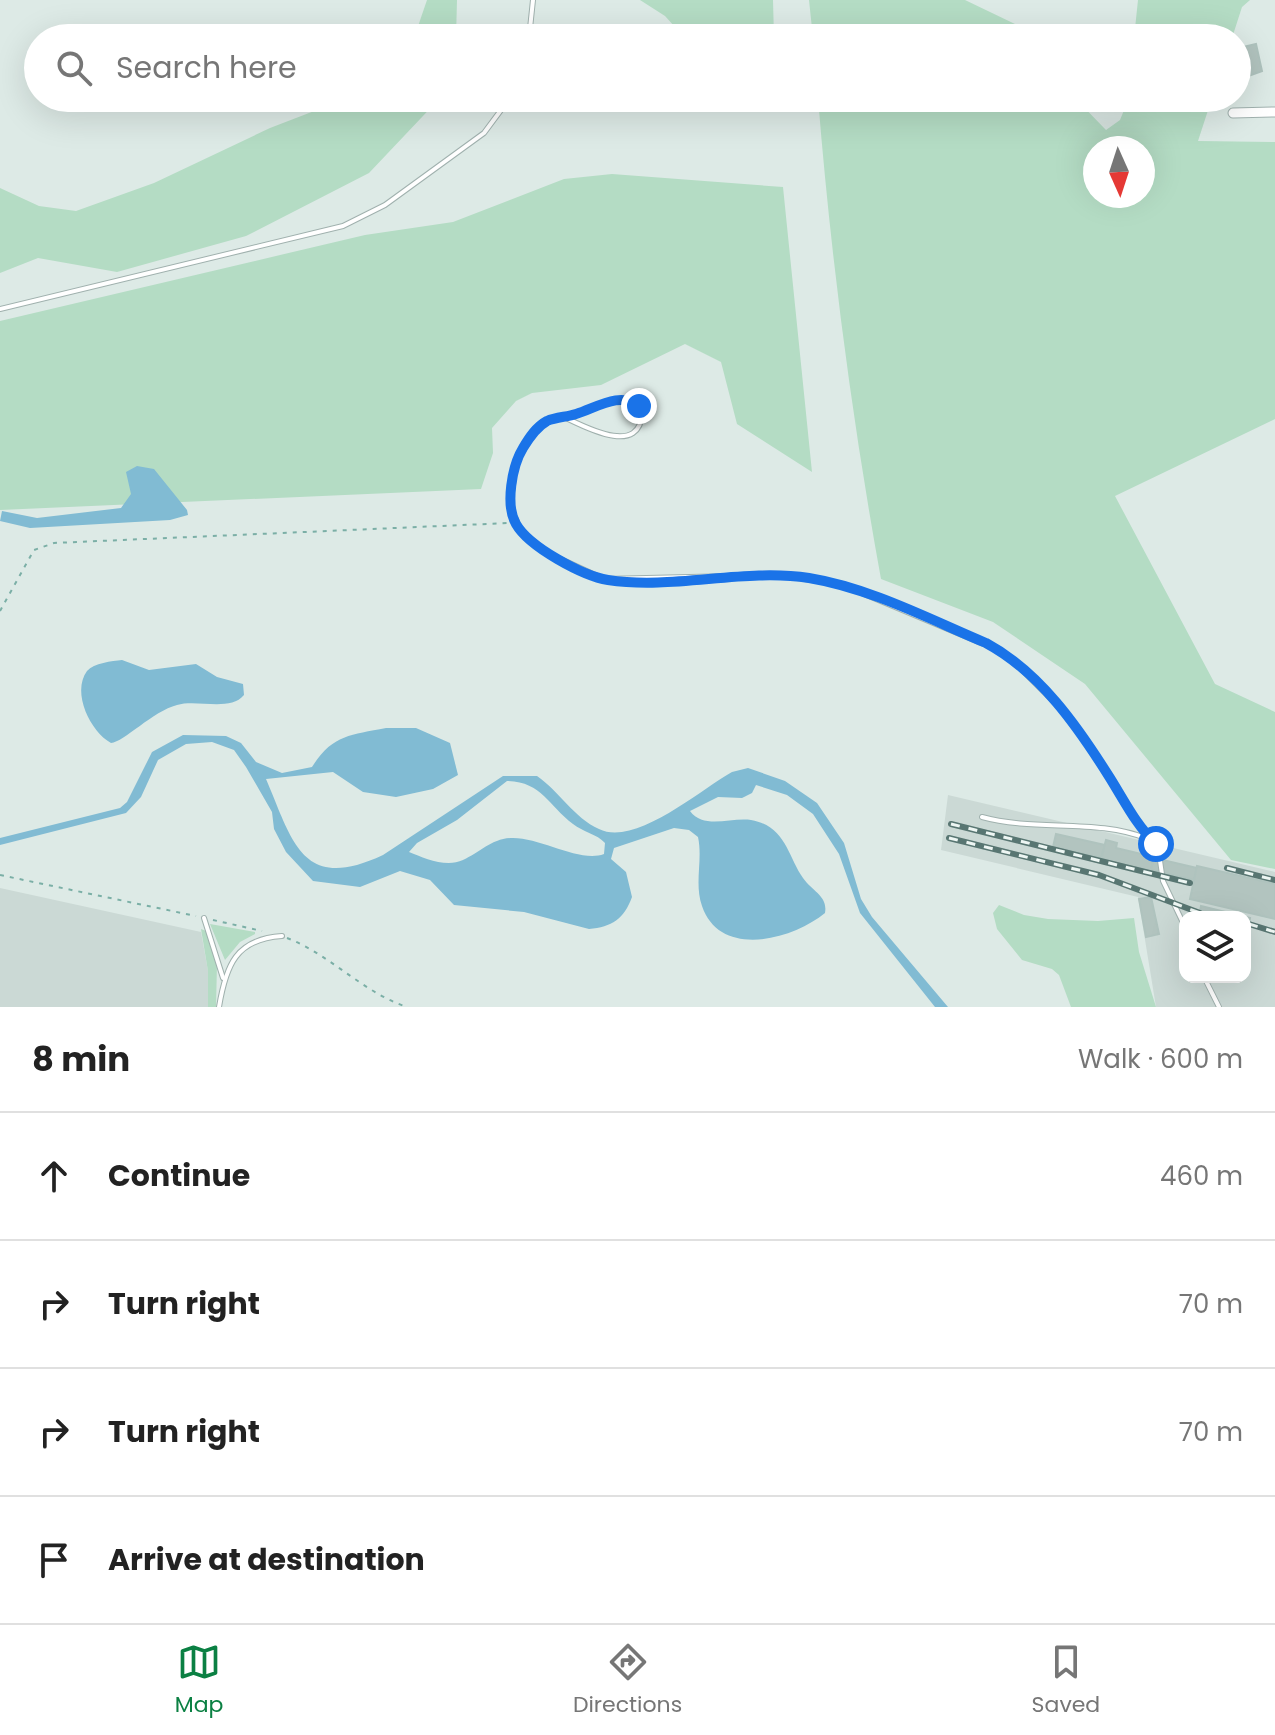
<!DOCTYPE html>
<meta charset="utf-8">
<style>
:root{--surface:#fff;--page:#f2f2f2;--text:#222;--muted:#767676;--line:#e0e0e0;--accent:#0b8043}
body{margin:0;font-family:Poppins,sans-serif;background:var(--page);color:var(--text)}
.controls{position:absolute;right:24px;bottom:24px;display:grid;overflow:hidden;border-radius:16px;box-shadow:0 8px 32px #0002}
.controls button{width:72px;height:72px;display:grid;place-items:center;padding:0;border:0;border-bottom:2px solid var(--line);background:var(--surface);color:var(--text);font:40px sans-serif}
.compass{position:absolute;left:1083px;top:136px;width:72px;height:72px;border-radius:50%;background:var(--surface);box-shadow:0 8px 32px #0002;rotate:177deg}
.stop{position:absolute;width:24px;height:24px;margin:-18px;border:6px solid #1a73e8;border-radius:50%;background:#fff}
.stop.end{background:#1a73e8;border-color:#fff;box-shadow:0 2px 8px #0008}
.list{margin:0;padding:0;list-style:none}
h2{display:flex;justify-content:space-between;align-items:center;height:104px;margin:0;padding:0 32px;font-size:34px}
h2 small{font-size:26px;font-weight:400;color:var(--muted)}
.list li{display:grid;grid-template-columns:52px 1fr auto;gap:24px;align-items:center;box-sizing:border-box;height:128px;padding:0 32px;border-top:2px solid var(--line)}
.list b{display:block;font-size:30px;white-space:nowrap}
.list em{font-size:26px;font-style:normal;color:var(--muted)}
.icon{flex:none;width:44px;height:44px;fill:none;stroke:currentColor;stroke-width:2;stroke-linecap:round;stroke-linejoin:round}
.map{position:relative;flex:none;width:1275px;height:1007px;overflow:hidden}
.search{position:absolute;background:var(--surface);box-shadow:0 8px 32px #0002;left:24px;right:24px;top:24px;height:88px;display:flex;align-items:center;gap:20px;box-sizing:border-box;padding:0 28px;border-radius:44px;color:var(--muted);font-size:30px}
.sheet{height:616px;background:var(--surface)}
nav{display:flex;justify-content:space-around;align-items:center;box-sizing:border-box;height:112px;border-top:2px solid var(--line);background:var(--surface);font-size:22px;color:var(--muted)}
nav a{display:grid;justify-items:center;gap:4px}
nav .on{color:var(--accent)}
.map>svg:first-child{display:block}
</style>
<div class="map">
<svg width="1275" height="1007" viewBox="0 0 1275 1007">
<rect width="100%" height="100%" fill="#ddeae6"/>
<g fill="#cbd9d5" fill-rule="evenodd">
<path d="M948,795L1275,872V1007H1156L1138,897L941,850ZM1185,917H1245V977H1185Z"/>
<polygon points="0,888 201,932 208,971 208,1007 0,1007"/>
</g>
<g fill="#b4dcc4" fill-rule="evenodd">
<polygon points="427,0 457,0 456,38 414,38"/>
<polygon points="640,0 773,0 774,38 685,38 665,16"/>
<polygon points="809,0 965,0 1015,24 1041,27 1046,38 813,38"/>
<polygon points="1138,0 1250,0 1242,7 1232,38 1134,38"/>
<polygon points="348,98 440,98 369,173 246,236 117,272 38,258 0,273 0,188 39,206 76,211 154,183 270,128"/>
<path d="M818,98H1075L1106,130L1120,120L1129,98H1212L1198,141L1275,142V419L1115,496L1215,684L1275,712V869L1231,860L1085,684L993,622L881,579C852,420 831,259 818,98ZM1095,148H1143V196H1095Z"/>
<polygon points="612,174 783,187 812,472 737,424 721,362 685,344 601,385 532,393 516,401 492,428 493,453 481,489 0,510 0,321 365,235 453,222 564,179"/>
<polygon points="999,905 1024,915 1048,919 1098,921 1134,918 1139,952 1156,1007 1071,1007 1059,975 1052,969 1022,960 997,929 993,913"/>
<polygon points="210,924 255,932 255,934 240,942 225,960"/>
<polygon points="201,929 206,931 217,964 216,1007 208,1007 208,971"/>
</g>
<g fill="#81bbd3" fill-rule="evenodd">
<polygon points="137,466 154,469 187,510 188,515 170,520 30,528 0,521 2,511 37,518 121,508 131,494 126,472"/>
<path d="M122,660L149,670L196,664L217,677L243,684L244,695C230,712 197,699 177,705C153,711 124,742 111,743C91,732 71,693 87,671C94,663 112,661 122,660Z"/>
<path d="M386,728H416L450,743L458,775L433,789L396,797L363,792L333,772L266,779C293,842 302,893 383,855L503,776H537C559,791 574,818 599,829C635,847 700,790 732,772L748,768L785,781L817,803L844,843L861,899L872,917L948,1007H935L860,913L839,854L813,814L787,795L756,785L752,793L742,798L718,797L690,811C704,830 731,817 751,820C786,826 788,857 803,878C813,892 828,896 825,913C792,940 720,959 702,906C694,883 703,860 698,837L689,830L674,828L614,848L611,859L626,872L632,897C624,919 612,927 589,929L524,912L454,905L430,880L400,871L360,887L313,881L286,852L274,829L272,812L246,767L234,750L212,742L186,744L158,760L141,797L126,813L0,845V838L120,808L127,802L152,752L183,735L226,736L241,743L256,762L282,773L312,767C332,735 350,735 386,728ZM507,781C542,782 548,805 573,824C583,832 597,834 605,843L604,854C580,863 542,838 513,838C492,838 481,852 463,860C446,868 424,858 409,852L417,843L457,820Z"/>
</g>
<g fill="#b2c4bf" stroke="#afc3be" stroke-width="2">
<polygon points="1256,44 1262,71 1237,80 1237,63 1246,61 1243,47"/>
<polygon points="1056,834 1105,845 1102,858 1053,847"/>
<polygon points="1106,840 1117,843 1116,848 1154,857 1151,871 1101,859"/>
<polygon points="1154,858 1197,868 1194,880 1151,870"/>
<polygon points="1197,866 1275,884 1275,919 1190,899"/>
<polygon points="1151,897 1159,934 1146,937 1139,899"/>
<polygon points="1201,906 1250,918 1248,930 1245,917 1199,917"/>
</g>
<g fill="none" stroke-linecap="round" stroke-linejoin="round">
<g stroke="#a0b1ae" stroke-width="6">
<g id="lane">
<polyline points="529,38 533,0"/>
<polyline points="0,309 343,226 385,205 484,133 510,98"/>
<path d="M564,417C585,427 640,457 642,413L633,401L616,400L548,421L538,427L518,456L514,477L510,506L521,531L550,554L604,579L776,575L840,584L1005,653L1061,709L1090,747L1138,825L1158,847L1163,881L1185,927"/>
<path d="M982,817C1037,832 1097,818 1148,839"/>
<polyline points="204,918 223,978"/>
<polyline points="1204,977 1219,1007"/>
<path d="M219,1007C226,965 236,939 282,936"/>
</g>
</g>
<g stroke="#a0b1ae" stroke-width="11">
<polyline id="street" points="1233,113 1275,112"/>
</g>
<g stroke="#7bafa6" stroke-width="2" stroke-dasharray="4 6" stroke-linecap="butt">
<polyline points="0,611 34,550 54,543 509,523"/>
<polyline points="0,875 196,916"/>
<polyline points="213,920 262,931"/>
<path d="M287,938C331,955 362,992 407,1007"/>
</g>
<use href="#lane" stroke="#fff" stroke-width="4"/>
<use href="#street" stroke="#fff" stroke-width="9"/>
<g stroke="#587672" stroke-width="6">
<g id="rail">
<polyline points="951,824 1190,883"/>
<polyline points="949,838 1099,875 1200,913"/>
<polyline points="1227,868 1275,880"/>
<polyline points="1249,924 1275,932"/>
</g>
</g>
<use href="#rail" stroke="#edf6f3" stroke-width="3" stroke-dasharray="9" stroke-linecap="butt"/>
</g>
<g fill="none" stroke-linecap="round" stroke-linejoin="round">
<path stroke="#1a73e8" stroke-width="10" d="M639,406C620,391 596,408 576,414C567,417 556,417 547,421C536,427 529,438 523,448C512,466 505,505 516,524C529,547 583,576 608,580C674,590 743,568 809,578C870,588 929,619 986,643C1040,672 1078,727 1110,778C1125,802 1136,825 1156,844"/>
</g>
</svg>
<div class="controls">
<button><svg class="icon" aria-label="layers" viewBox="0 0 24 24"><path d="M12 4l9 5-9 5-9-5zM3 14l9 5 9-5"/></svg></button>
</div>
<svg class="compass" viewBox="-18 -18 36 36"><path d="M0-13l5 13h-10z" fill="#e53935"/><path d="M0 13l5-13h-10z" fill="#767676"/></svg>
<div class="stop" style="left:1156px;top:844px"></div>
<div class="stop end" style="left:639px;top:406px"></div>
<div class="search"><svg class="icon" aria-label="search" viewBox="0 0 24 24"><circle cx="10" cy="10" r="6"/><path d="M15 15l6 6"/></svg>Search here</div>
</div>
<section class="sheet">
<h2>8 min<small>Walk · 600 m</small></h2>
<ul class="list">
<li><svg class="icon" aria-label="ahead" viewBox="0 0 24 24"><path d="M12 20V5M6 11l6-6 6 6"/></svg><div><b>Continue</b></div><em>460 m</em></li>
<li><svg class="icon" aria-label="right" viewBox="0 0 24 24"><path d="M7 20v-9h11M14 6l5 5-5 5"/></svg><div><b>Turn right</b></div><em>70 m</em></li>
<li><svg class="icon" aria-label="right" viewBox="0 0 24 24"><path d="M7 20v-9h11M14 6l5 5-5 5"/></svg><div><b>Turn right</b></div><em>70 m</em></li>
<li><svg class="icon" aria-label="arrive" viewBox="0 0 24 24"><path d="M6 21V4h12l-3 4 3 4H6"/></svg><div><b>Arrive at destination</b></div></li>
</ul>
</section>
<nav>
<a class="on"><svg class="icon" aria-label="map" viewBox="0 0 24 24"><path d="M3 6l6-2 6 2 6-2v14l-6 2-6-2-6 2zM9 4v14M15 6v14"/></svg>Map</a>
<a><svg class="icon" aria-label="directions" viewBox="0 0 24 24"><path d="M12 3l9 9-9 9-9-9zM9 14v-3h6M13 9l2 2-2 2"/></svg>Directions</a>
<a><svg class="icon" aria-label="saved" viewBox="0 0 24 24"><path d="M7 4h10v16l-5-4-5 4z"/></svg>Saved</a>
</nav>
